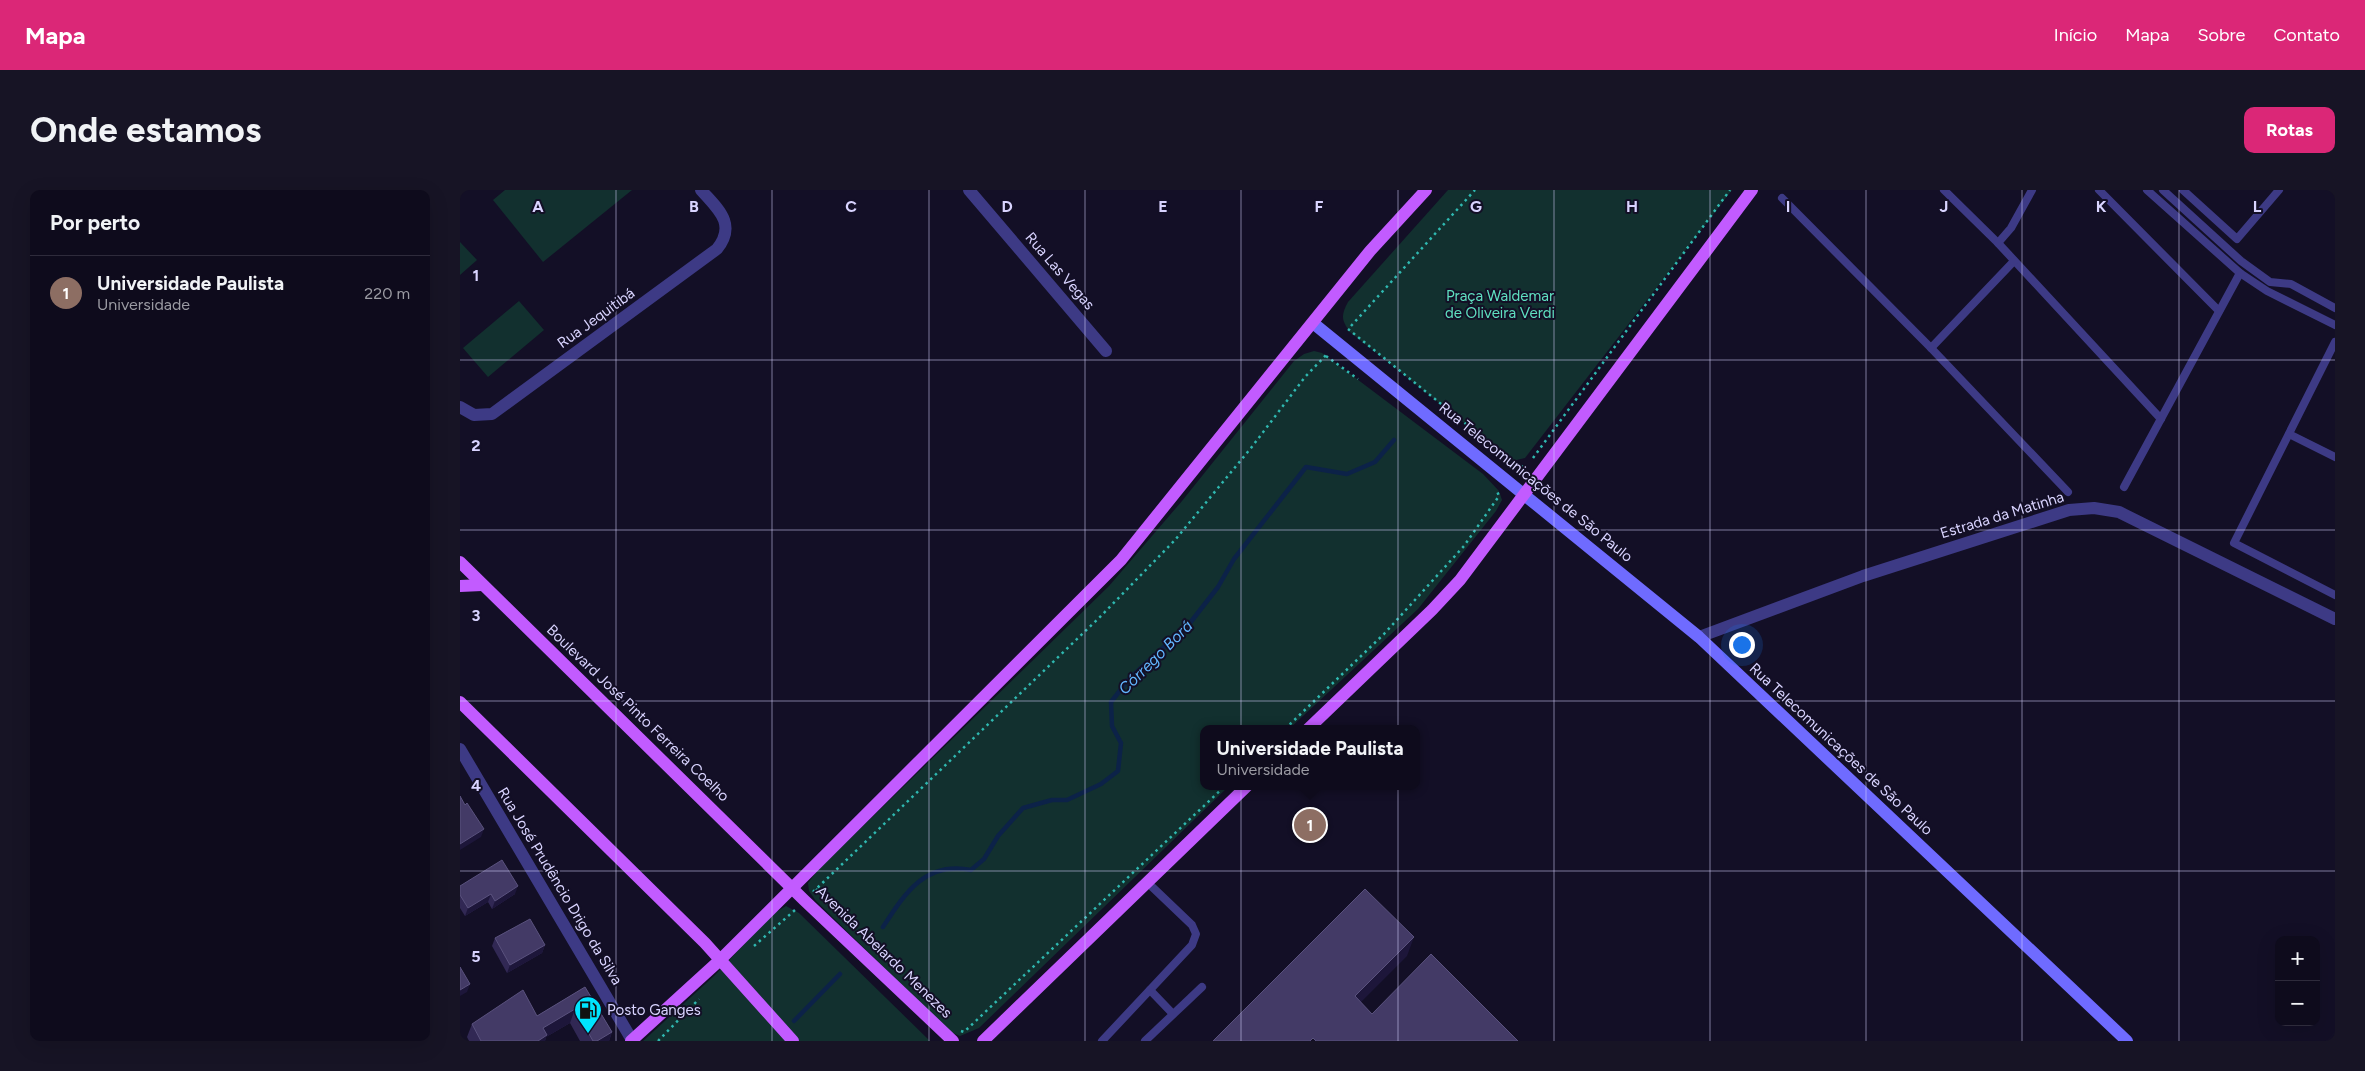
<!DOCTYPE html>
<html lang="pt">
<meta charset="utf-8">
<style>
:root{--surface:#0e0b1c;--page:#171425;--text:#f1f3f6;--muted:#9b9ba3;--line:#2e2b3b;--accent:#db2777}
body{margin:0;font-family:Figtree,sans-serif;background:var(--page);color:var(--text)}
.controls{position:absolute;right:15px;bottom:15px;display:grid;overflow:hidden;border-radius:10px;box-shadow:0 5px 20px #0002}
.controls button{width:45px;height:45px;display:grid;place-items:center;padding:0;border:0;border-bottom:1px solid var(--line);background:var(--surface);color:var(--text);font:25px sans-serif}
.you{position:absolute;left:1281px;top:454px;width:18px;height:18px;margin:-12px;border:4px solid #fff;border-radius:50%;background:#1a73e8;box-shadow:0 0 0 8px #1a73e833}
.badge{display:grid;place-items:center;width:32px;height:32px;border-radius:50%;background:var(--accent);color:#fff;font-size:16px;font-weight:700}
.pin{position:absolute;translate:-50% -50%;border:2px solid #fff;box-shadow:0 1px 5px #0006}
.popup{position:absolute;left:740px;top:535px;width:220px;height:65px;box-sizing:border-box;display:grid;place-content:center;border-radius:10px;background:var(--surface);filter:drop-shadow(0 1px 4px #0005);font-size:16px;white-space:nowrap;color:var(--muted)}
.popup b{font-size:19px;color:var(--text)}
.popup::after{content:'';position:absolute;left:50%;top:100%;margin-left:-10px;border:10px solid transparent;border-top-color:var(--surface)}
.list{margin:0;padding:0;list-style:none}
h2{display:flex;justify-content:space-between;align-items:center;height:65px;margin:0;padding:0 20px;font-size:21px}
h2 small{font-size:16px;font-weight:400;color:var(--muted)}
.list li{display:grid;grid-template-columns:32px 1fr auto;gap:15px;align-items:center;box-sizing:border-box;height:75px;padding:0 20px;border-top:1px solid var(--line)}
.list b{display:block;font-size:19px;white-space:nowrap}
.list p{margin:0;font-size:16px;white-space:nowrap;color:var(--muted)}
.list em{font-size:16px;font-style:normal;color:var(--muted)}
.map{position:relative;flex:none;width:1875px;height:851px;overflow:hidden;border-radius:10px}
header{display:flex;align-items:center;gap:30px;box-sizing:border-box;height:70px;padding:0 25px;background:var(--accent);color:#fff}
header strong{font-size:24px}
nav{display:flex;gap:28px;margin-inline-start:auto;font-size:18px}
.intro{display:flex;align-items:center;justify-content:space-between;box-sizing:border-box;height:120px;padding:0 30px}
h1{margin:0;font-size:35px}
.button{padding:12px 22px;border-radius:10px;background:var(--accent);color:#fff;font-size:18px;font-weight:700}
main{display:flex;gap:30px;padding:0 30px}
aside{flex:1;background:var(--surface);border-radius:10px;box-shadow:0 5px 20px #0002}
.map>svg:first-child{display:block}
</style>
<header>
<strong>Mapa</strong>
<nav><a>Início</a><a>Mapa</a><a>Sobre</a><a>Contato</a></nav>
</header>
<div class="intro"><h1>Onde estamos</h1><a class="button">Rotas</a></div>
<main>
<aside>
<h2>Por perto<small></small></h2>
<ul class="list">
<li><span class="badge" style="background:#8d6e63">1</span><div><b>Universidade Paulista</b><p>Universidade</p></div><em>220 m</em></li>
</ul>
</aside>
<div class="map">
<svg width="1875" height="851" viewBox="0 0 1875 851">
<rect width="100%" height="100%" fill="#130f26"/>
<g fill="#12302f">
<polygon points="45,0 172,0 83,72 33,10"/>
<path d="M988,0H1272L1065,268L1052,271L890,142C881,130 881,125 888,112Z"/>
<polygon points="0,52 17,70 0,85"/>
<polygon points="59,111 84,140 28,187 3,158"/>
<polygon points="854,161 862,163 873,171 1023,284 1039,301 1042,310 1036,321 958,419 829,539 744,539 744,596 769,596 519,838 500,846 490,842 356,711 349,701 348,693 358,680 649,396 722,311 834,171 844,164"/>
<polygon points="326,716 339,723 470,851 183,851 255,785 313,724"/>
</g>
<g fill="none" stroke-linecap="round" stroke-linejoin="round">
<g stroke="#0c2248" stroke-width="4.5">
<path d="M423,737C445,703 465,671 511,680L524,669L538,646L563,618L592,610H607L641,594L658,581L661,553L652,536L651,512L669,489L730,433L758,397L774,369L846,277L887,284L915,272L934,250"/>
<polyline points="334,831 380,784"/>
</g>
<g stroke="#2fb8b0" stroke-width="2.5" stroke-dasharray="2.5 4" stroke-linecap="butt">
<polyline points="891,136 1015,0"/>
<polyline points="888,139 1052,271 1065,278"/>
<polyline points="866,166 898,189"/>
<polyline points="1073,268 1270,0"/>
<polyline points="825,539 924,444 1004,356 1039,306 1037,301"/>
<polyline points="356,699 397,740"/>
<polyline points="353,702 639,428 715,350 791,258 845,187 868,163"/>
<polyline points="294,756 335,720"/>
<polyline points="501,841 504,842 765,596"/>
<polyline points="198,851 239,809"/>
</g>
<g stroke="#3d3a85" stroke-width="8">
<polyline points="1484,0 1538,53 1701,229"/>
<polyline points="1639,0 1759,121"/>
<polyline points="1687,0 1780,83 1807,101 1875,135"/>
<polyline points="1703,0 1781,71 1810,92 1831,94 1875,118"/>
<polyline points="1723,0 1777,49 1819,0"/>
<polyline points="1322,8 1471,158 1608,302"/>
<polyline points="1538,53 1551,38 1572,0"/>
<polyline points="1875,152 1774,353 1875,405"/>
<polyline points="1471,158 1554,71"/>
<polyline points="1829,244 1875,267"/>
<polyline points="1664,297 1780,83"/>
<polyline points="690,800 713,824"/>
<polyline points="642,851 732,755 736,744 732,735 687,692"/>
<polyline points="685,851 742,797"/>
</g>
<g stroke="#3d3a85" stroke-width="12">
<polyline points="509,0 646,161"/>
<path d="M0,217L14,225L32,224L257,59C277,34 258,19 241,0"/>
<polyline points="1239,447 1403,386 1609,320 1634,318 1659,322 1875,429"/>
<polyline points="0,559 172,850"/>
</g>
<polyline stroke="#6f6bff" stroke-width="12" points="853,133 1239,447 1667,851"/>
<g stroke="#c25bff" stroke-width="12">
<polyline points="0,372 344,710 493,851"/>
<polyline points="0,396 22,395"/>
<polyline points="0,512 245,753 333,851"/>
<polyline points="848,539 972,420 1000,390 1292,0"/>
<polyline points="171,851 260,770 661,370 910,61 966,0"/>
<polyline points="523,851 787,596"/>
</g>
</g>
<g fill="#312854">
<polygon points="0,696 55,704 32,719 28,712 5,726 0,718"/>
<polygon points="35,748 85,755 82,763 47,783 32,756"/>
<polygon points="125,797 152,842 149,851 120,851 110,833 86,847 85,851 9,851 7,847 12,834 77,826"/>
</g>
<g fill="#1d163a">
<polygon points="24,639 21,647 0,660 0,654"/>
<polygon points="58,696 55,704 32,719 35,711"/>
<polygon points="31,704 28,712 5,726 8,718"/>
<polygon points="954,747 947,766 888,825 895,806"/>
<polygon points="85,755 82,763 47,783 50,775"/>
<polygon points="10,794 7,802 0,806 0,800"/>
<polygon points="115,819 110,833 86,847 85,851 78,851 83,838"/>
<polygon points="152,842 149,851 137,851"/>
</g>
<g fill="#433a66" stroke="#5a527e">
<polygon points="0,606 5,615 7,613 24,639 0,654"/>
<polygon points="42,670 58,696 35,711 31,704 8,718 0,705 0,696"/>
<polygon points="905,699 954,747 895,806 912,824 971,764 1058,851 856,851 853,848 850,851 753,851"/>
<polygon points="70,729 85,755 50,775 35,748"/>
<polygon points="0,777 10,794 0,800"/>
<polygon points="125,797 152,842 137,851 133,851 115,819 83,838 87,845 78,851 21,851 12,834 63,800 77,826"/>
</g>
<path fill="none" stroke="#d9d4ff" stroke-width="1" stroke-opacity="0.55" d="M156,0V851M312,0V851M469,0V851M625,0V851M781,0V851M938,0V851M1094,0V851M1250,0V851M1406,0V851M1562,0V851M1719,0V851M0,170H1875M0,340H1875M0,511H1875M0,681H1875"/>
<defs>
<g id="fuel-pin" transform="scale(1.4375)"><path d="M0 17L-7.5 6A9.5 9.5 0 1 1 7.5 6Z" fill="#00e5ff" stroke="#130f26"/><path d="M-5.5-6h7V0h2V4h1.3V-2.5L3-4.5l.8-.8L6-3V5H2.5V1h-1V6h-7ZM-4.2-4.7v3.2H.2V-4.7Z" fill="#111"/></g>
</defs>
<g fill-rule="evenodd">
<use href="#fuel-pin" x="128" y="820"/>
</g>
<g text-anchor="middle" stroke-width="4" stroke-linejoin="round" paint-order="stroke">
<g font-size="15" fill="#d9d4ff" stroke="#130f26">
<text transform="translate(600 81) rotate(49)" y="5">Rua Las Vegas</text>
<text transform="translate(136 128) rotate(-36)" y="5">Rua Jequitibá</text>
<text transform="translate(1076 292) rotate(39)" y="5">Rua Telecomunicações de São Paulo</text>
<text transform="translate(1542 325) rotate(-17)" y="5">Estrada da Matinha</text>
<text transform="translate(178 523) rotate(44)" y="5">Boulevard José Pinto Ferreira Coelho</text>
<text transform="translate(1381 559) rotate(43)" y="5">Rua Telecomunicações de São Paulo</text>
<text transform="translate(100 696) rotate(59)" y="5">Rua José Prudêncio Drigo da Silva</text>
<text transform="translate(424 762) rotate(44)" y="5">Avenida Abelardo Menezes</text>
</g>
<g font-size="15" fill="#5fe0c0" stroke="#130f26">
<text x="1040" y="111">Praça Waldemar<tspan x="1040" dy="17">de Oliveira Verdi</tspan></text>
</g>
<g font-size="15" fill="#d9d4ff" stroke="#130f26" text-anchor="start">
<text x="147" y="825">Posto Ganges</text>
</g>
<g font-size="16" font-style="italic" fill="#62b6ff" stroke="#130f26">
<text transform="translate(695 467) rotate(-45)" y="6">Córrego Borá</text>
</g>
</g>
<g font-size="16" text-anchor="middle" font-weight="bold" fill="#d9d4ff" stroke="#130f26" stroke-width="4" stroke-linejoin="round" paint-order="stroke">
<text x="78" y="22">A</text>
<text x="234" y="22">B</text>
<text x="391" y="22">C</text>
<text x="547" y="22">D</text>
<text x="703" y="22">E</text>
<text x="859" y="22">F</text>
<text x="1016" y="22">G</text>
<text x="1172" y="22">H</text>
<text x="1328" y="22">I</text>
<text x="1484" y="22">J</text>
<text x="1641" y="22">K</text>
<text x="1797" y="22">L</text>
<text x="16" y="91">1</text>
<text x="16" y="261">2</text>
<text x="16" y="431">3</text>
<text x="16" y="601">4</text>
<text x="16" y="772">5</text>
</g>
</svg>
<div class="controls">
<button>+</button>
<button>−</button>
</div>
<div class="you"></div>
<div class="pin badge" style="left:850px;top:635px;background:#8d6e63">1</div>
<div class="popup"><b>Universidade Paulista</b>Universidade</div>
</div>
</main>
